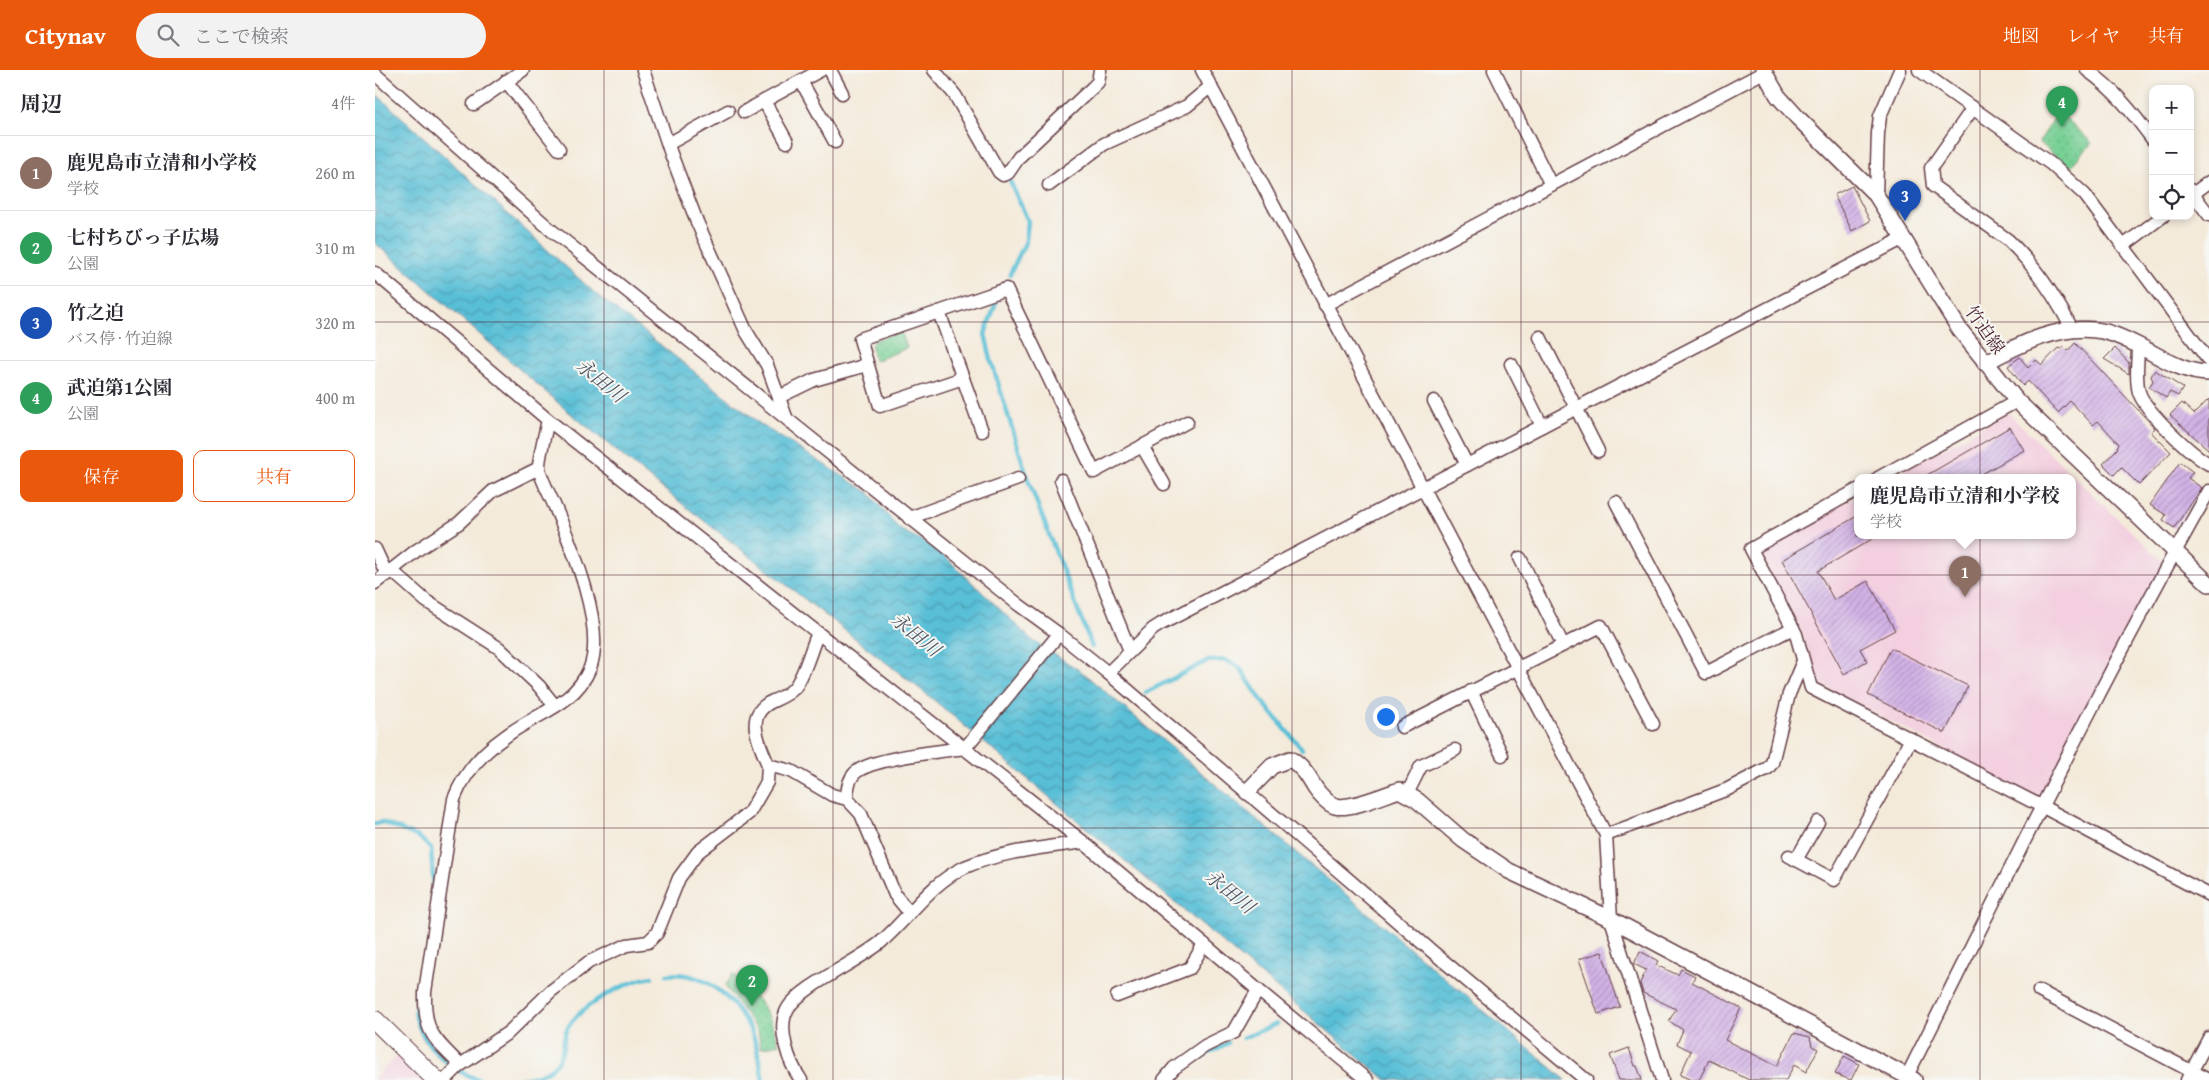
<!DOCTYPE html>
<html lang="ja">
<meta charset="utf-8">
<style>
:root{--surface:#fff;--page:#f2f2f3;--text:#2b2b33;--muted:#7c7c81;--line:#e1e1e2;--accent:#ea580c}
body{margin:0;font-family:"Gentium Book Plus","Noto Serif JP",serif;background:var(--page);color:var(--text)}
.controls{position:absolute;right:15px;top:15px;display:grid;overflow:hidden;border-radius:10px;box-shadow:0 2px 8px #0003}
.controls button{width:45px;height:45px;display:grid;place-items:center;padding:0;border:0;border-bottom:1px solid var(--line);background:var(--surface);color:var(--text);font:25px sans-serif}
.you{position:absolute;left:1010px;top:646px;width:18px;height:18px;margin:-12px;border:4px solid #fff;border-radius:50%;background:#1a73e8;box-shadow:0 0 0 8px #1a73e833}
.badge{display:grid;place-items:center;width:32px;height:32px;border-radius:50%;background:var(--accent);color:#fff;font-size:16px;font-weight:700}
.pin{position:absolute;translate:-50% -41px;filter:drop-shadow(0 1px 2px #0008)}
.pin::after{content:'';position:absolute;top:26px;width:18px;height:15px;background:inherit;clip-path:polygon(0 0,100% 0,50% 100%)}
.popup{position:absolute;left:1479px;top:404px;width:222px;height:65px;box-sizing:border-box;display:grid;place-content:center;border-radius:10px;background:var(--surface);filter:drop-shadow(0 1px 4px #0005);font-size:16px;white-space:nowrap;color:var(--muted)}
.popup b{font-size:19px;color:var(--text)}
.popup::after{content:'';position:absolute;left:50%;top:100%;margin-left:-10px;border:10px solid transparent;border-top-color:var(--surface)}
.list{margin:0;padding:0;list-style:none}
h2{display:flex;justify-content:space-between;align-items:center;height:65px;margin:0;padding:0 20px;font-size:21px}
h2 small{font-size:16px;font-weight:400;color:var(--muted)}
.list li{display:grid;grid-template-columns:32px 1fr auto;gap:15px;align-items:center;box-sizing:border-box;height:75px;padding:0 20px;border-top:1px solid var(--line)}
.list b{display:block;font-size:19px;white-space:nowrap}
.list p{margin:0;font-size:16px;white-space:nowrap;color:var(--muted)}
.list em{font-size:16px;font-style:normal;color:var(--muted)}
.actions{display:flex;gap:10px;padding:15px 20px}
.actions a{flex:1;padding:11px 0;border:1px solid var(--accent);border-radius:10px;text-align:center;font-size:18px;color:var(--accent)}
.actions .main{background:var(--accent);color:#fff}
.icon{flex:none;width:28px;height:28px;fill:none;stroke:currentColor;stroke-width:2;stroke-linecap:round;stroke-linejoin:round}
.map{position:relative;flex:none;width:1834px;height:1010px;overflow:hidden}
header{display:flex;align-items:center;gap:30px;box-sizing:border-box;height:70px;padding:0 25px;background:var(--accent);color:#fff}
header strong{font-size:24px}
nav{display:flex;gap:28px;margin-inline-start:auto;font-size:18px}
.search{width:350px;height:45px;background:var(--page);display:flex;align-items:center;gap:12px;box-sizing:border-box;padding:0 18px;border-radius:28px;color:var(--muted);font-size:19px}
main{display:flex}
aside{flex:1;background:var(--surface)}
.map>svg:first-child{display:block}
</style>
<header>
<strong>Citynav</strong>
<div class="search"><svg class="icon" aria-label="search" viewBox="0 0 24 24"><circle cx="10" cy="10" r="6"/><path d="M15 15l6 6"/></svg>ここで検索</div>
<nav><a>地図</a><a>レイヤ</a><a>共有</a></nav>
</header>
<main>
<aside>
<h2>周辺<small>4件</small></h2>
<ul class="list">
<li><span class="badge" style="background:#8d6e63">1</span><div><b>鹿児島市立清和小学校</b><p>学校</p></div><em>260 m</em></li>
<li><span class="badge" style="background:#2e9e5b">2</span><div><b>七村ちびっ子広場</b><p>公園</p></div><em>310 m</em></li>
<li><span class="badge" style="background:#1a4fb4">3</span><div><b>竹之迫</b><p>バス停 · 竹迫線</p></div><em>320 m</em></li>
<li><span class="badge" style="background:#2e9e5b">4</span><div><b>武迫第1公園</b><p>公園</p></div><em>400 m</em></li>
</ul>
<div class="actions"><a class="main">保存</a><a>共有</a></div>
</aside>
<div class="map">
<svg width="1834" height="1010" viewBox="0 0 1834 1010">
<defs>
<pattern id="grass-dots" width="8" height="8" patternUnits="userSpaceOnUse" patternTransform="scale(1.25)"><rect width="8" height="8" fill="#78d095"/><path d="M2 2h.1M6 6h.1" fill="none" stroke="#69b281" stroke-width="1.8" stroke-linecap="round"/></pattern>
<pattern id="water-waves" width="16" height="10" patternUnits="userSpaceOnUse" patternTransform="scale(1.25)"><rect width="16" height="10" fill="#59bfd7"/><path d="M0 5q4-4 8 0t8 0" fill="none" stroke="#4c9baf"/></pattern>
<pattern id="building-hatch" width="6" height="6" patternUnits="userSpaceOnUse" patternTransform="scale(1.25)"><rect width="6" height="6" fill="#d3b3e7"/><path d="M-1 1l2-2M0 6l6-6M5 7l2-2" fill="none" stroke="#ad91bb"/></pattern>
</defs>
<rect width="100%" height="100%" fill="#f6f6f2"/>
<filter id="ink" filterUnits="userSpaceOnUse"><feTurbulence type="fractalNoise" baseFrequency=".02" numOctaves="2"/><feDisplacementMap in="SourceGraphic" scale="10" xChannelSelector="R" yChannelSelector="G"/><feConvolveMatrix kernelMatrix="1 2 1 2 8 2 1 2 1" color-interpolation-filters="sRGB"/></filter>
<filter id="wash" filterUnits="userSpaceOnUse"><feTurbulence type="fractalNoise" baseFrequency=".0096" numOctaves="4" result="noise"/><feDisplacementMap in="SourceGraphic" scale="20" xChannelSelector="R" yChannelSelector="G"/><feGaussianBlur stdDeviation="1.12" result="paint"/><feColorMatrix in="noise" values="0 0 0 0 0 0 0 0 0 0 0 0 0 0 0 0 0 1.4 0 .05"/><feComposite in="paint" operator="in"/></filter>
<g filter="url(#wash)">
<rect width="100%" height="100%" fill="#f4eada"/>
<g fill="#f3cfdf">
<polygon points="1633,343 1789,493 1669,722 1658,726 1443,613 1427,562 1387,488 1389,478 1482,426 1482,466 1698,466 1698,408 1515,408"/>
<polygon points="22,986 46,1010 0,1010 0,1007"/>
</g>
<g fill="url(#grass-dots)" stroke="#617860">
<polygon points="1684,41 1717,73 1694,98 1664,72"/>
<polygon points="526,261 532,278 500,291 496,278 498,271"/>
<path d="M358,903C385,929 393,938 404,974L386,978L383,961L350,916Z"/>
</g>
<polygon fill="url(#water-waves)" stroke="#526f81" points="0,23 221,224 388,356 493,422 524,459 561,478 657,570 707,602 1191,1010 1011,1010 554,626 278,411 189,338 0,173"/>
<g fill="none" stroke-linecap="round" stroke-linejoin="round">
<g stroke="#59bfd7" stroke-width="4.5">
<polyline points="634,109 653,151 651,171 635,204"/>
<polyline points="621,232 610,264 616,290 652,407 717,577"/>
<polyline points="770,623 832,591 850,590 864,597 887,631 927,679"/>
<polyline points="0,754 7,752 44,767 56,779 59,821"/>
<path d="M292,905C329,899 361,931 376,961C383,975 385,995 388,1010"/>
<path d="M44,920C43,928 39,940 41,947C48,977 78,1002 105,1010"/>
<polyline points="868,968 902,954"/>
<path d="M137,1010C155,1008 179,1005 186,985C189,977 188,966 192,959C204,936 251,911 277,907"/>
<polyline points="798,1010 816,992 853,973"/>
</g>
</g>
<g id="blocks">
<g fill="url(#building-hatch)">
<polygon points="1477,116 1495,151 1477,161 1459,125"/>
<polygon points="1700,273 1780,358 1776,362 1796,382 1764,415 1746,397 1739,405 1728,394 1743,378 1742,377 1744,374 1723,351 1718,355 1695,331 1683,343 1653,311 1648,316 1633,296 1645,287 1653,298 1661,290 1667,295 1683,278 1685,279 1688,276 1693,281"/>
<polygon points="1740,278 1754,293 1754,304 1729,289"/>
<polygon points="1780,300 1808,318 1803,326 1795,322 1791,328 1774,317 1778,311 1776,306"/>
<polygon points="1834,329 1834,380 1795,345 1807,333 1819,344"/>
<polygon points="1635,357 1649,380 1600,408 1547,408"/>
<polygon points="1805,392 1818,402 1813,408 1827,418 1799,458 1788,450 1791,445 1775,435"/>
<polygon points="1482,446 1482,466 1502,466 1443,501 1459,530 1493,511 1520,560 1485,579 1492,591 1469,604 1407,490"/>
<polygon points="1516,578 1593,616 1570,663 1493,625"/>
<polygon points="1265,881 1283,891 1281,895 1303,905 1306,899 1320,906 1317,912 1366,938 1350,970 1402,996 1419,963 1435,967 1437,976 1443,979 1431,1002 1419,995 1411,1010 1374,1010 1334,990 1324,1010 1316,1010 1305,1005 1316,981 1302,974 1308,960 1294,951 1301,939 1268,923 1265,913 1271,900 1259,894"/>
<polygon points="1227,882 1245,937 1223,944 1204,889"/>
<polygon points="1254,978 1260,996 1262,996 1267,1010 1244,1010 1235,985"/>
<polygon points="1469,986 1484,994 1476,1010 1460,1004"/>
</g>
</g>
</g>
<g filter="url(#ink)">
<use href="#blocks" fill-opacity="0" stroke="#643d45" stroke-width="1"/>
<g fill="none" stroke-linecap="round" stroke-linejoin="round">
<g stroke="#643d45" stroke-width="15">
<g id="minor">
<polyline points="268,0 296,84 322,152 371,261 392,295 411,347"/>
<polyline points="455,0 467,23"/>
<polyline points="559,0 580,25 624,102 628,105 633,103 644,87 717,18 723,12 725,0"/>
<polyline points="827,0 1231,765 1236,849 1287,1010"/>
<polyline points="1119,0 1176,115"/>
<polyline points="1544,0 1676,94 1710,125 1834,291"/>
<path d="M1712,0C1739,19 1758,43 1778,70"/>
<polyline points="0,4 176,160 644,535 684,564 733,603 1059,883 1211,1010"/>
<polyline points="131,11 184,79"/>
<polyline points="426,11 460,72"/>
<polyline points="389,31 412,72"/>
<polyline points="99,34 148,0"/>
<path d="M1598,38L1556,98L1558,116L1633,170C1659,195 1682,229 1698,261"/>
<polyline points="369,42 446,0"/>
<polyline points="293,74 353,41"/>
<polyline points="674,115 729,74 812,36 836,16"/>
<polyline points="1815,120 1834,145"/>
<polyline points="1501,125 1503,63 1505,46 1525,0"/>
<polyline points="1815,126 1834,112"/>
<polyline points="1748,176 1788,146"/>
<polyline points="0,203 173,350 708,772 883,920 992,1010"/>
<polyline points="950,235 1389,2"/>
<polyline points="564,242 607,361"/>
<polyline points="1165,267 1223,381"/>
<path d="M1763,276C1763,291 1760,308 1764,322C1769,340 1817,385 1834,394"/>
<polyline points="1136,294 1167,356"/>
<polyline points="588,308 505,336 485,269 631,219 719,402 812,352"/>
<polyline points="404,327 439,310 492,295"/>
<polyline points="1059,331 1092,395"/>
<polyline points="767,376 789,414"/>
<polyline points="1503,408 1642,331"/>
<polyline points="686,410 755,581"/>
<polyline points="1482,420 1376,479 1421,564 1436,618 1668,737 1834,825"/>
<polyline points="1241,432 1331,603 1418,558"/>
<polyline points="534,448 643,409"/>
<polyline points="0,479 12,505"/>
<polyline points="1145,488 1188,575"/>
<polyline points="16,500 51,531 124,578 164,616 180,636"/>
<polyline points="0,513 42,480 84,453 118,421 164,398"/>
<path d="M443,563C436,578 430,604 420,617C415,624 405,628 398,631C368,644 384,672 393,695L416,701L457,725L472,729L486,744L520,825L534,842"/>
<polyline points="733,603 778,559 786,554 1529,168"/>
<polyline points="1096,621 1127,685"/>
<polyline points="1027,657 1226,556 1278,654"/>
<polyline points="1032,724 1046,696 1080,680"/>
<path d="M472,729C472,721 473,710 480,703C496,688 566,681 590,678L684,564"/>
<polyline points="1231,765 1353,719 1393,698 1397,693 1414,624 1428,591"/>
<polyline points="1414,786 1459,810 1536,669"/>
<polyline points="1421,790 1443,752"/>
<polyline points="1664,921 1833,1010"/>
<polyline points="742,926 815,898 829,874"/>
<path d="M85,995C58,967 49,963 50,922L79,729C89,703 108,682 131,666C161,643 199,636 215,598C231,556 197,477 180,437C175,425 167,411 164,399C163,390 171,360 173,350"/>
<path d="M1532,1006C1630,811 1726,611 1834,421"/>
<polyline points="70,1010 84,996 134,962 176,921 214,892 252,875 273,872 282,863 304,808 323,782 374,743 392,712 393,695"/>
<path d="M426,1010C414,993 401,958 413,938C427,916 484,891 506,872C535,847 554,814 590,797C627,781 669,778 708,772"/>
<polyline points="789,1010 799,998 830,976 859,962 883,920"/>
<polyline points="1812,1010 1834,968"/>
</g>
</g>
<g stroke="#643d45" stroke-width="18">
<g id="tertiary">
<polyline points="1388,0 1403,26 1422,47 1501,125 1585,260 1642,331 1834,514"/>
<path d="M1610,293C1644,274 1687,253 1727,261C1742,264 1756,272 1770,279C1790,290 1811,303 1834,303"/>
<path d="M872,722L897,696L915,689C927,696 933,706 940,718C944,724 953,734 960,736C975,740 1009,725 1024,720L1042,730L1088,770L1134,801L1236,849L1539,1010"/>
</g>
</g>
<g stroke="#643d45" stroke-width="20">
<polyline id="secondary" points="0,950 61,1010"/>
</g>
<use href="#minor" stroke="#fff" stroke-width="12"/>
<use href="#tertiary" stroke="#fff" stroke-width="15"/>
<use href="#secondary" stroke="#fff" stroke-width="18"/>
</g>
</g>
<path fill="none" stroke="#4a1f2b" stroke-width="1" stroke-opacity="0.55" d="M229,0V1010M458,0V1010M688,0V1010M917,0V1010M1146,0V1010M1376,0V1010M1605,0V1010M0,252H1834M0,505H1834M0,758H1834"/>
<g text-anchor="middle" stroke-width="4" stroke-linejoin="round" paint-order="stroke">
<g font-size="18" fill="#4a1f2b" stroke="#f6f6f2">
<text transform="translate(1610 260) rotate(55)" y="6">竹迫線</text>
</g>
<g font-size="19" font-style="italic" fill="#4f5767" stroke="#f6f6f2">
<text transform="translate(226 310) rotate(39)" y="7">永田川</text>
<text transform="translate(541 564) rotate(39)" y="7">永田川</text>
<text transform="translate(855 821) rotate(39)" y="7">永田川</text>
</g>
</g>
</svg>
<div class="controls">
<button>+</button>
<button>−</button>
<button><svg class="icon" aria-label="locate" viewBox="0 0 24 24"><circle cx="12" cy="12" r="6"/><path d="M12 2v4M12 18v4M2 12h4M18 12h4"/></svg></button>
</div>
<div class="you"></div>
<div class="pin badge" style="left:1590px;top:527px;background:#8d6e63">1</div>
<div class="popup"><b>鹿児島市立清和小学校</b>学校</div>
<div class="pin badge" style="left:377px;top:936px;background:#2e9e5b">2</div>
<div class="pin badge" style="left:1530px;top:151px;background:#1a4fb4">3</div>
<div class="pin badge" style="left:1687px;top:57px;background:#2e9e5b">4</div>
</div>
</main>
